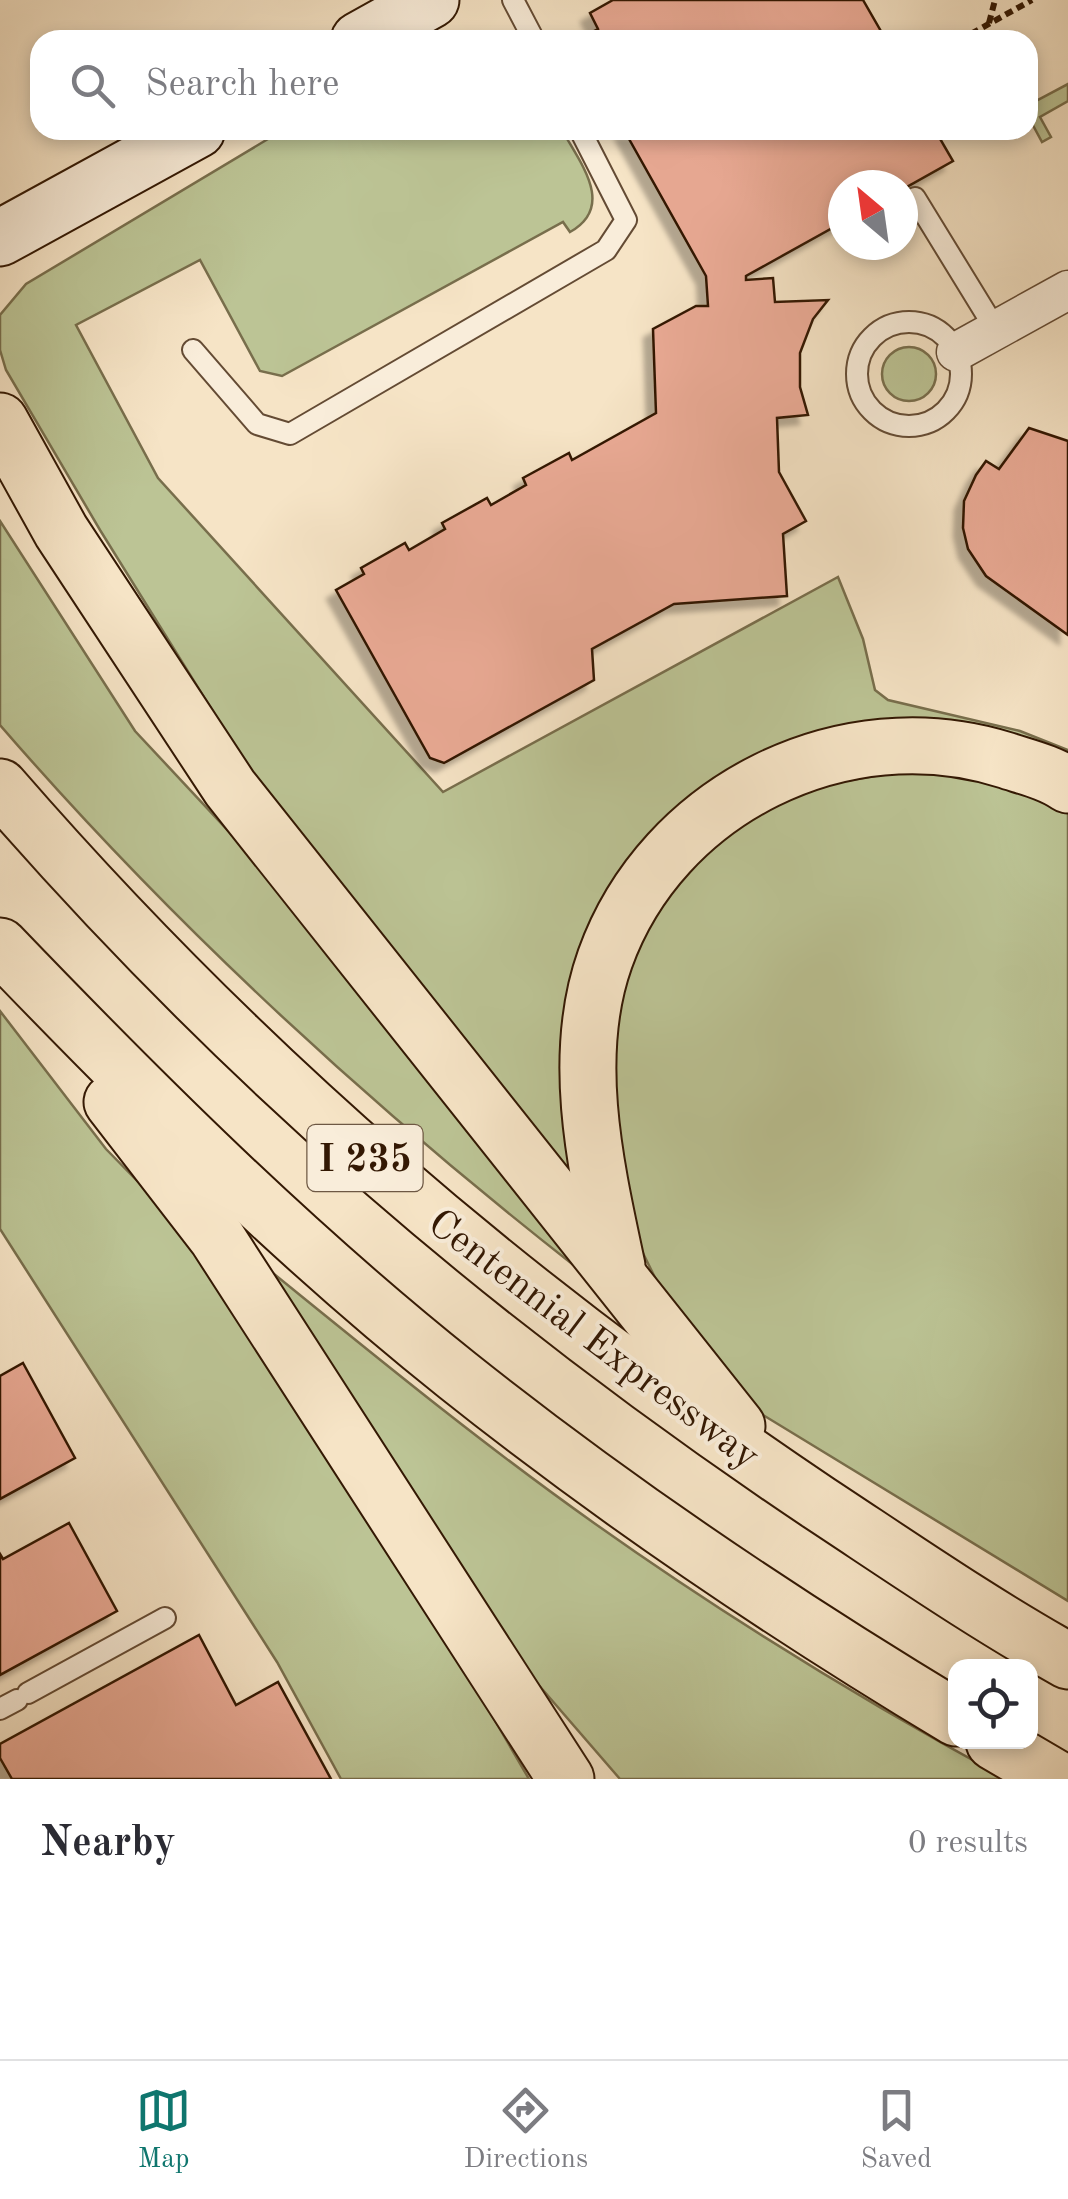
<!DOCTYPE html>
<style>
:root{--surface:#fff;--page:#f7f7f7;--text:#2b2b33;--muted:#7c7c81;--line:#e1e1e2;--accent:#0f766e}
body{margin:0;font-family:"Old Standard TT",serif;background:var(--page);color:var(--text)}
.controls{position:absolute;right:30px;bottom:30px;display:grid;overflow:hidden;border-radius:20px;box-shadow:0 5px 15px #0003}
.controls button{width:90px;height:90px;display:grid;place-items:center;padding:0;border:0;border-bottom:2px solid var(--line);background:var(--surface);color:var(--text);font:50px sans-serif}
.compass{position:absolute;left:828px;top:170px;width:90px;height:90px;border-radius:50%;background:var(--surface);box-shadow:0 5px 15px #0003;rotate:331deg}
.list{margin:0;padding:0;list-style:none}
h2{display:flex;justify-content:space-between;align-items:center;height:130px;margin:0;padding:0 40px;font-size:42px}
h2 small{font-size:32px;font-weight:400;color:var(--muted)}
.icon{flex:none;width:55px;height:55px;fill:none;stroke:currentColor;stroke-width:2;stroke-linecap:round;stroke-linejoin:round}
.map{position:relative;flex:none;width:1068px;height:1779px;overflow:hidden}
.search{position:absolute;background:var(--surface);box-shadow:0 5px 15px #0003;left:30px;right:30px;top:30px;height:110px;display:flex;align-items:center;gap:25px;box-sizing:border-box;padding:0 35px;border-radius:30px;color:var(--muted);font-size:38px}
.sheet{height:280px;background:var(--surface)}
nav{display:flex;justify-content:space-around;align-items:center;box-sizing:border-box;height:140px;border-top:2px solid var(--line);background:var(--surface);font-size:28px;color:var(--muted)}
nav a{display:grid;justify-items:center;gap:5px}
nav .on{color:var(--accent)}
.map>svg:first-child{display:block}
</style>
<div class="map">
<svg width="1068" height="1779" viewBox="0 0 1068 1779">
<defs>
<filter id="shadow"><feDropShadow dx="-9" dy="9" stdDeviation="2.5" flood-color="#0004"/></filter>
</defs>
<rect width="100%" height="100%" fill="#f6e4c6"/>
<filter id="stains"><feTurbulence type="fractalNoise" baseFrequency=".002" numOctaves="4"/><feColorMatrix values="0 0 0 0 .2 0 0 0 0 .09 0 0 0 0 .02 0 0 0 .5 -.17"/></filter>
<radialGradient id="worn" r=".72"><stop offset=".6" stop-color="#630" stop-opacity="0"/><stop offset="1" stop-color="#630" stop-opacity=".3"/></radialGradient>
<g fill="#bcc495" stroke="#786e4c" stroke-width="2.5">
<polygon points="1068,84 1068,101 1040,117 1051,137 1042,142 1028,116 1028,97 1032,103"/>
<path d="M283,130H562C580,163 616,206 570,232L563,222L282,376L260,371L200,260L76,325L158,478L443,792L838,577L863,639L875,690L888,700L1020,731L1068,750V764L925,728L635,868L571,1188L299,850L100,530L6,370L0,350V315L26,284Z"/>
<circle cx="909" cy="374" r="27"/>
<path d="M0,521L135,731L318,927L576,1267C368,1104 173,925 0,725Z"/>
<polygon points="939,765 1068,806 1068,1601 745,1404 665,1298 638,1243 609,1122 616,989 665,889 781,792"/>
<polygon points="0,1011 106,1149 199,1244 363,1494 529,1779 341,1779 277,1662 0,1229"/>
<path d="M258,1261C368,1350 478,1441 594,1523C725,1616 865,1702 1007,1779H620L498,1638Z"/>
</g>
<g fill="#eaaa95" stroke="#331803" stroke-width="2.5" filter="url(#shadow)">
<polygon points="613,0 863,0 886,40 576,40 598,29 590,13"/>
<polygon points="624,130 935,130 953,161 903,189 903,185 843,185 843,222 746,276 746,280 773,278 775,302 828,300 813,319 800,353 800,387 808,415 777,418 779,472 806,521 783,534 787,596 674,604 592,649 594,680 444,763 430,758 336,590 364,574 361,568 405,543 409,550 445,529 442,523 487,498 491,505 526,485 523,478 569,453 572,460 656,413 653,329 696,306 708,306 706,276"/>
<polygon points="1029,428 1068,441 1068,635 986,576 968,549 963,528 964,501 976,475 986,461 999,469"/>
<polygon points="23,1363 75,1458 0,1499 0,1376"/>
<polygon points="69,1523 117,1611 0,1675 0,1554 3,1559"/>
<polygon points="199,1635 236,1705 278,1682 331,1779 12,1779 0,1758 0,1744"/>
</g>
<g fill="none" stroke-linecap="round" stroke-linejoin="round">
<g stroke="#644b34" stroke-width="24">
<g id="lane">
<polyline points="513,0 534,40"/>
<polyline points="915,198 996,330"/>
<circle cx="909" cy="374" r="52"/>
<polyline points="193,350 257,424 290,434 606,250 626,220 580,130"/>
<polyline points="28,1693 165,1618"/>
<polyline points="0,1709 17,1700"/>
</g>
</g>
<g stroke="#644b34" stroke-width="41">
<polyline id="street" points="956,352 1068,290"/>
</g>
<g stroke="#331803" stroke-width="59">
<g id="secondary">
<polyline points="359,40 431,0"/>
<polyline points="0,238 197,130"/>
</g>
</g>
<g stroke="#331803" stroke-width="59">
<g id="highway">
<polyline points="0,421 61,531 230,788 737,1426"/>
<path d="M0,787C244,1068 510,1296 819,1503C901,1557 982,1613 1068,1661"/>
<path d="M0,946C145,1097 294,1245 457,1375C615,1501 783,1614 956,1718"/>
<polyline points="112,1102 217,1238 566,1779"/>
<path d="M617,1266C596,1168 570,1057 605,959C662,799 844,709 1005,760C1026,767 1049,772 1068,785"/>
<polyline points="994,1742 1057,1779"/>
</g>
</g>
<g stroke="#331803" stroke-width="6" stroke-dasharray="8 5" stroke-linecap="butt">
<polyline points="989,23 995,0"/>
<polyline points="960,40 1032,0"/>
</g>
<use href="#lane" stroke="#f9edda" stroke-width="20"/>
<use href="#street" stroke="#f9edda" stroke-width="38"/>
<use href="#secondary" stroke="#f9edda" stroke-width="55"/>
<use href="#highway" stroke="#f6e4c6" stroke-width="55"/>
</g>
<g text-anchor="middle" stroke-width="8" stroke-linejoin="round" paint-order="stroke">
<rect fill="#f9edda" stroke="#6e5844" stroke-width="2.5" x="307.5" y="1125" width="115" height="66" rx="8"/>
<g font-size="38" font-weight="bold" fill="#331803">
<text x="365" y="1171">I 235</text>
</g>
<g font-size="40" fill="#331803" stroke="#f9edda">
<text transform="translate(595 1338) rotate(37)" y="14">Centennial Expressway</text>
</g>
</g>
<rect width="100%" height="100%" filter="url(#stains)"/>
<rect width="100%" height="100%" fill="url(#worn)"/>
</svg>
<div class="controls">
<button><svg class="icon" aria-label="locate" viewBox="0 0 24 24"><circle cx="12" cy="12" r="6"/><path d="M12 2v4M12 18v4M2 12h4M18 12h4"/></svg></button>
</div>
<svg class="compass" viewBox="-18 -18 36 36"><path d="M0-13l5 13h-10z" fill="#e53935"/><path d="M0 13l5-13h-10z" fill="#7c7c81"/></svg>
<div class="search"><svg class="icon" aria-label="search" viewBox="0 0 24 24"><circle cx="10" cy="10" r="6"/><path d="M15 15l6 6"/></svg>Search here</div>
</div>
<section class="sheet">
<h2>Nearby<small>0 results</small></h2>
<ul class="list">
</ul>
</section>
<nav>
<a class="on"><svg class="icon" aria-label="map" viewBox="0 0 24 24"><path d="M3 6l6-2 6 2 6-2v14l-6 2-6-2-6 2zM9 4v14M15 6v14"/></svg>Map</a>
<a><svg class="icon" aria-label="directions" viewBox="0 0 24 24"><path d="M12 3l9 9-9 9-9-9zM9 14v-3h6M13 9l2 2-2 2"/></svg>Directions</a>
<a><svg class="icon" aria-label="saved" viewBox="0 0 24 24"><path d="M7 4h10v16l-5-4-5 4z"/></svg>Saved</a>
</nav>
